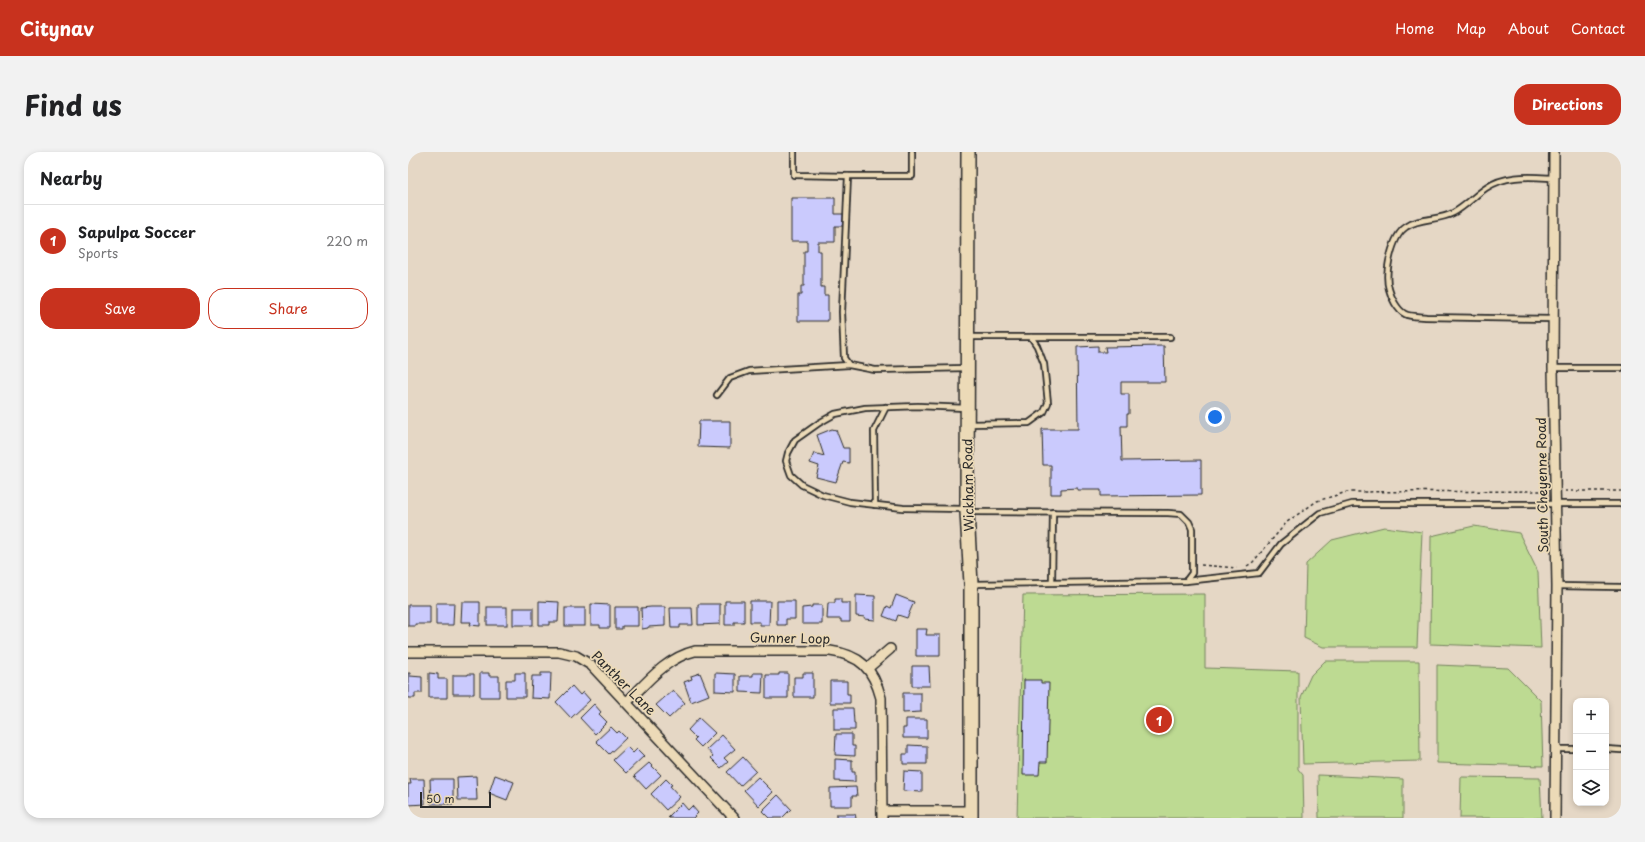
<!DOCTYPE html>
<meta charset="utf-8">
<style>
:root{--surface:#fff;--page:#f2f2f2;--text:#202124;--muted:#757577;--line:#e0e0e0;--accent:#c8321e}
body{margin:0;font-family:"Playpen Sans",sans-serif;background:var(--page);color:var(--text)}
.controls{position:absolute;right:12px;bottom:12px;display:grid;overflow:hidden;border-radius:8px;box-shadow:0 2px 6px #0003}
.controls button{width:36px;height:36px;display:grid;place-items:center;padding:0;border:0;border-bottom:1px solid var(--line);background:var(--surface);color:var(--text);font:20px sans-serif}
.scale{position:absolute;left:12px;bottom:10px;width:71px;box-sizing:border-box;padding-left:4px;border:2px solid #2b2b2b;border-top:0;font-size:11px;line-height:14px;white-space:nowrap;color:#2b2b2b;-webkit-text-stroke:3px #ecdab7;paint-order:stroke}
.you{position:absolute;left:807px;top:265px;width:14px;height:14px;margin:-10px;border:3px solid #fff;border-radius:50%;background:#1a73e8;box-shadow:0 0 0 6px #1a73e833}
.badge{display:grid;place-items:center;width:26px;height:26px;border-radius:50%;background:var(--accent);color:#fff;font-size:13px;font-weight:700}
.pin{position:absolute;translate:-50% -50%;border:2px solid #fff;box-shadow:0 1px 4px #0006}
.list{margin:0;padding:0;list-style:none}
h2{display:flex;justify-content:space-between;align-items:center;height:52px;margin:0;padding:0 16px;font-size:17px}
h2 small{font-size:13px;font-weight:400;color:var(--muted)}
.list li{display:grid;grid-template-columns:26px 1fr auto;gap:12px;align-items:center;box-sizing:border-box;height:72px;padding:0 16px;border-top:1px solid var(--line)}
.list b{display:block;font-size:15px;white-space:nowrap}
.list p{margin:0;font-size:13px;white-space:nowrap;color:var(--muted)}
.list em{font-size:13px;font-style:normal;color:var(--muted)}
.actions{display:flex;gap:8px;padding:12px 16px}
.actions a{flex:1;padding:9px 0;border:1px solid var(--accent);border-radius:16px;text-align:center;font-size:14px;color:var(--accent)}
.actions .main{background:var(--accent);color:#fff}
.icon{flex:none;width:22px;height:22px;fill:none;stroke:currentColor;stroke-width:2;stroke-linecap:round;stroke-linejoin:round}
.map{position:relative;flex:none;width:1213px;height:666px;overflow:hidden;border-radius:16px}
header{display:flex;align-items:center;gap:24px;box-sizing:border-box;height:56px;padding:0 20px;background:var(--accent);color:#fff}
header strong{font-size:19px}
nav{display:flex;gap:22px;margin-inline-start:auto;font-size:14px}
.intro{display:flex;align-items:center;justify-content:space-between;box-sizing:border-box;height:96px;padding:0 24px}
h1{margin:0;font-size:28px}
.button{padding:10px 18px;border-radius:16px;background:var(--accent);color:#fff;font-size:14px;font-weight:700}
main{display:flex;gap:24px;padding:0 24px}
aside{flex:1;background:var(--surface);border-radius:16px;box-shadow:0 2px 6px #0003}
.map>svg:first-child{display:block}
</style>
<header>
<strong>Citynav</strong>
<nav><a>Home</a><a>Map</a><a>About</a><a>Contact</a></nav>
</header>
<div class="intro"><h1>Find us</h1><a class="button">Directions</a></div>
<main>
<aside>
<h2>Nearby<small></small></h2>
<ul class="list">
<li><span class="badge">1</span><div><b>Sapulpa Soccer</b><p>Sports</p></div><em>220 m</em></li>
</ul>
<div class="actions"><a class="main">Save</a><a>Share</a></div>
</aside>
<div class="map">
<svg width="1213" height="666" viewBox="0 0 1213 666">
<rect width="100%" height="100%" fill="#e5d7c5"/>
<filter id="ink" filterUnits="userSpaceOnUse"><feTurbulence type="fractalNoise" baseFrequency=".025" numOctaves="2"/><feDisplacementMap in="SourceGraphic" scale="8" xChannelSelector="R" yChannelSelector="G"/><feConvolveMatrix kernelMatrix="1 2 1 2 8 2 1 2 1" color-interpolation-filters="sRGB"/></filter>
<g filter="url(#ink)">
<g fill="#bdda92" stroke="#74825e">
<polygon points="1066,374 1111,381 1130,420 1133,496 1022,492 1023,384"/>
<polygon points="976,375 1014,380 1009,495 915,495 896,486 898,412 924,388"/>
<polygon points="797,442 797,516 890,519 890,617 895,623 896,666 609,666 615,443"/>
<polygon points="917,509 1011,509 1012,609 895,612 893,545 903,523"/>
<polygon points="1029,513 1100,516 1133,549 1135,614 1029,611"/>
<polygon points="910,623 995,627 995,666 911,666"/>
<polygon points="1053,625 1132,626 1134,666 1052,666"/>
</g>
<g fill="#cacafd" stroke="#2b2b2b">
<polygon points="383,46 427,46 427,62 436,62 436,74 427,74 427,90 410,90 410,99 413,99 413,135 416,135 416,143 420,143 420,169 390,169 390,143 393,143 393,134 396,134 396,99 399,99 399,89 383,89"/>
<polygon points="690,194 690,200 698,200 697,195 756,194 757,230 713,230 713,242 721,242 721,262 719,262 719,274 713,274 714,309 793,308 793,343 693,344 693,338 669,338 669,336 653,337 653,342 643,342 643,313 635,313 634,277 670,277 669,195"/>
<polygon points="291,269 322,269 322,296 290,295"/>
<polygon points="424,277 428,278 435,296 441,296 441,311 435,310 428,330 408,325 411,314 402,311 406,301 416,304 409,283"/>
<polygon points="448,443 467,444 467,468 457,467 457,465 448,464"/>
<polygon points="488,443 506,450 499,466 490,463 488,469 475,464 479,454 483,456"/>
<polygon points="427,447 433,447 433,451 442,451 442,470 433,470 433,467 419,467 420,451 427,451"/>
<polygon points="131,449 151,450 150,470 141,470 141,473 131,473"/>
<polygon points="317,449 336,449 336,470 326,470 326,473 317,473"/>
<polygon points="342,449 362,449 361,473 352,473 352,470 342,470"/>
<polygon points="369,449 387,449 387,467 378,467 378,473 369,473"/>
<polygon points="54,450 72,450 72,474 62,473 63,470 53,470"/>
<polygon points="28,451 46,451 45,473 28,473"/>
<polygon points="183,452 202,453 202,476 192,476 192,473 183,473"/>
<polygon points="290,452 312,452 312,472 290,473"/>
<polygon points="0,453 22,453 22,472 7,472 7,474 0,474"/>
<polygon points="404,453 414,453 414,472 394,472 394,456 404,455"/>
<rect x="79" y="455" width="20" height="18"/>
<polygon points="207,455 230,455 230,474 214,474 214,477 207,477"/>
<polygon points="243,455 257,455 257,474 240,475 240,476 234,477 233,456"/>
<rect x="105" y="456" width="20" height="17"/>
<rect x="157" y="456" width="20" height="18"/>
<polygon points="262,456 284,456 285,473 272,473 272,476 263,476"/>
<polygon points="508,477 519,477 518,483 532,483 532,504 508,504"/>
<polygon points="504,514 521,514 522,534 504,534"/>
<polygon points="0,521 2,521 2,524 14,525 14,541 7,541 7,546 0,546"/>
<polygon points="21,521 30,522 30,527 39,527 39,546 21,546"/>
<polygon points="72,521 81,521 81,524 91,524 91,545 72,545"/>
<polygon points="107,521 117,521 117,545 98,545 98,528 107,528"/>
<polygon points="133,521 143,521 142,547 123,546 124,524 133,524"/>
<polygon points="292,521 301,543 283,550 276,530 284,527 283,524"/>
<polygon points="307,521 327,522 327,540 307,539"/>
<polygon points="345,521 355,521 354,541 332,540 332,524 345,524"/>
<polygon points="371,521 380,521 380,546 358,546 358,523 371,523"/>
<polygon points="395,521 405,521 405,545 386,545 386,525 395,525"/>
<polygon points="60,522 66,522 66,542 45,542 45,523 60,523"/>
<polygon points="616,528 633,528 633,531 641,531 639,610 632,610 631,623 615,623"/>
<polygon points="422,529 439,529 439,542 442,542 442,551 422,551"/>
<polygon points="164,534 172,543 175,540 182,548 163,566 148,550"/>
<polygon points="265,538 277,551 261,566 248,553"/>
<polygon points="495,541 513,541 513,560 495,561"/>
<polygon points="186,552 193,560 191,562 199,570 187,582 172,566"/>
<polygon points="426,556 445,556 446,571 447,571 447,578 426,578"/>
<polygon points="291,566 307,581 293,595 286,588 288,586 280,578"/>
<polygon points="498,567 519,567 519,586 495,586 495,576 498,576"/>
<polygon points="203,575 209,581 211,579 218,586 201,602 188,589"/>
<polygon points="428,582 444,582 444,594 447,594 447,604 427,603"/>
<polygon points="314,583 327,597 316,606 320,610 313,616 303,606 305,604 299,597"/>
<polygon points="500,593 519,594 519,612 495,612 495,602 500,602"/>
<polygon points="219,595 225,601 229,597 236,604 218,621 205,608"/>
<polygon points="335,605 348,619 332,634 319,620"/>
<polygon points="427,607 444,608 444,620 447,620 447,630 427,629"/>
<polygon points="241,611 253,623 238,637 226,624"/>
<polygon points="496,619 514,620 514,640 495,639"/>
<polygon points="87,623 106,630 99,648 81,641"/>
<polygon points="68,624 69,648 50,648 49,625"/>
<polygon points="350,625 365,640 351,654 336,638"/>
<polygon points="2,627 16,627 17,652 0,653 0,632 3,632"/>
<polygon points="22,627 45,627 45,652 23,652"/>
<polygon points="258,627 264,633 262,634 272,645 258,658 243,642"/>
<polygon points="448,635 449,644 444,644 444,654 422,654 422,636"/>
<polygon points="370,643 383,657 374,666 361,666 354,659"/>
<polygon points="274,651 280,658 284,654 290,661 285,666 261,666 260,665"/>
<polygon points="428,662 447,662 448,666 428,666"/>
</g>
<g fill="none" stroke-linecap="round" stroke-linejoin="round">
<g stroke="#2b2b2b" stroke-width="8">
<g id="lane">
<polyline points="386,0 386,23 440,24"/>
<polyline points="504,0 504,24 440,24 434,160 436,206 441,213 467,218 558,216"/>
<path d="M1145,167L1018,165C1012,164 1002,165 997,162C989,158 983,145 981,137C976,121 984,84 998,75C1012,65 1030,69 1045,61C1058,54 1066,44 1078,36C1098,22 1123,25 1146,26"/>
<polyline points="560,185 623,185 629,194 636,212 640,251 636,260 621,271 561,272"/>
<polyline points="623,185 762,185"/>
<polyline points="1145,216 1213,216"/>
<polyline points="309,243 322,226 341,219 441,213"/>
<polyline points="467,353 466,279 478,255"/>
<polyline points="557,357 495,356 442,350 415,343 394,333 383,323 378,309 380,301 387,288 411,271 427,262 457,256 510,254 558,256"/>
<polyline points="561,360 760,361 773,362 781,370 784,377 784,421 778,429 565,432"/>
<polyline points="778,429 851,421 873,392 912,361 944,352 1213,352"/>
<polyline points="644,430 645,360"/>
<polyline points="1149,434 1213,435"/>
<polyline points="1147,597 1168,597"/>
<polyline points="1198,597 1213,598"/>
</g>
</g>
<g stroke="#2b2b2b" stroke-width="12">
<g id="street">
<polyline points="1146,0 1145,216 1149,434 1147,666"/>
<polyline points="0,500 151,500 168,504 183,513 326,666"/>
<polyline points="460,516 482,497"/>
<path d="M219,550C239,530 258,506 287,499H422C452,503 465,516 473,546L474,666"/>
<polyline points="474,659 563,659"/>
</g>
</g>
<g stroke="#2b2b2b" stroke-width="16">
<polyline id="secondary" points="560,0 559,360 563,432 563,666"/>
</g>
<g stroke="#2b2b2b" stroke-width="1.5" stroke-dasharray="3 3" stroke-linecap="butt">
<polyline points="1157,339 1213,339"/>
<polyline points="793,413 829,416"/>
<polyline points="839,414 845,410 879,370 909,349 939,340 1139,339"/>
</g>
<use href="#lane" stroke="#ecdab7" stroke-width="4.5"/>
<use href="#street" stroke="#ecdab7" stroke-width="9"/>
<use href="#secondary" stroke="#ecdab7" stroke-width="13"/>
</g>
</g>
<g text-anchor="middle" stroke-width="3.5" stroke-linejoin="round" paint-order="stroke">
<g font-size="13" fill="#2b2b2b" stroke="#ecdab7">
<text transform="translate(560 333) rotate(-91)" y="5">Wickham Road</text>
<text transform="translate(1134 333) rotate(-91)" y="5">South Cheyenne Road</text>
<text transform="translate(382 486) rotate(1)" y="5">Gunner Loop</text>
<text transform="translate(216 531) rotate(45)" y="5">Panther Lane</text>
</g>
</g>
</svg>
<div class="controls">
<button>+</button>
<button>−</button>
<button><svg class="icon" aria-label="layers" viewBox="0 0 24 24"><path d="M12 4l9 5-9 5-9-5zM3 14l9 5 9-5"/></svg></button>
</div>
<div class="scale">50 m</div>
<div class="you"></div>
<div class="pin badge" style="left:751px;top:568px">1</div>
</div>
</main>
